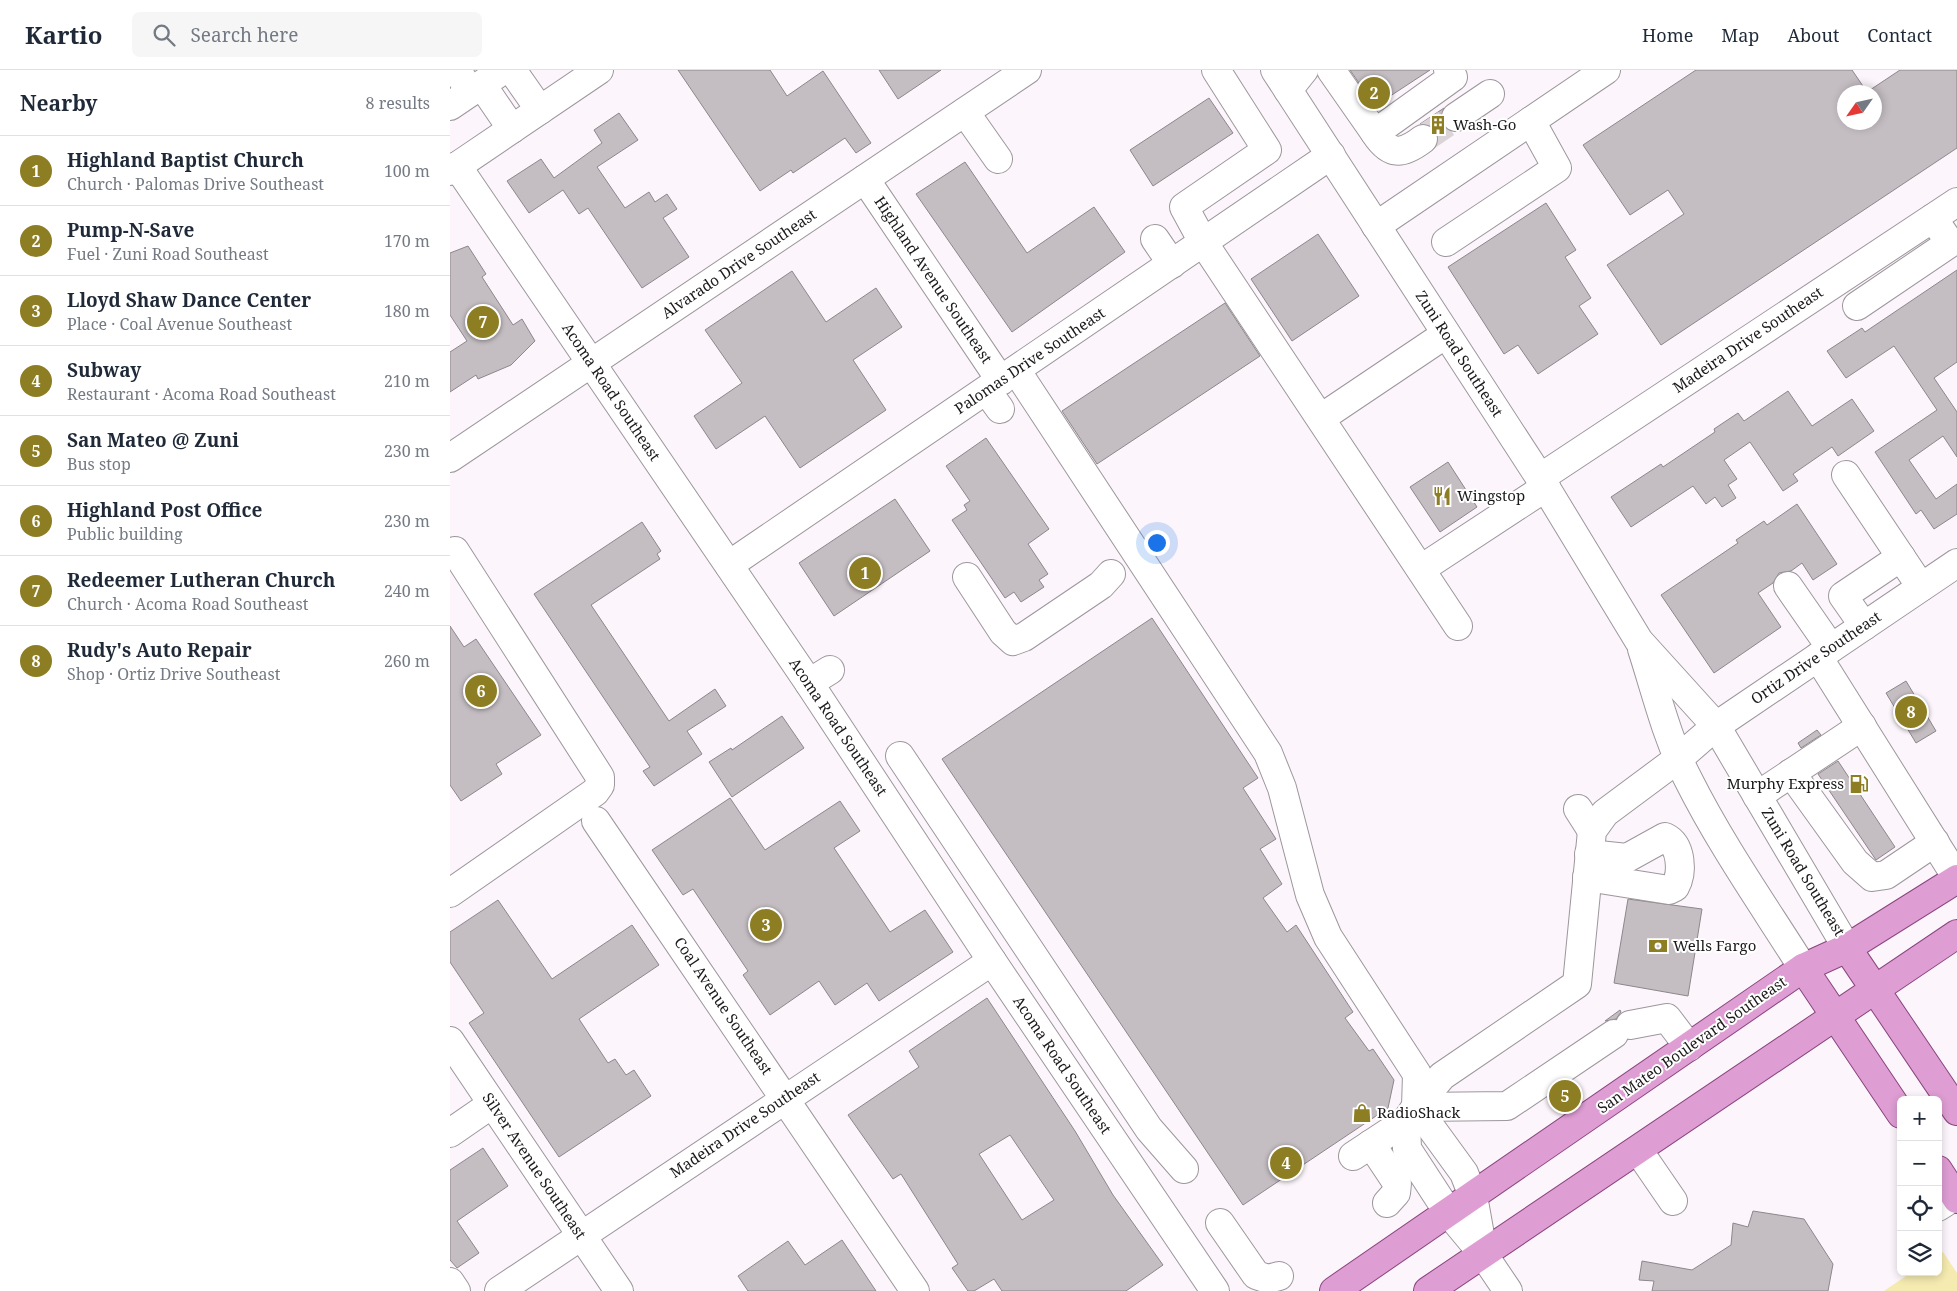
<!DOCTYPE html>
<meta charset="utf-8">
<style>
:root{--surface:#fff;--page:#f6f6f7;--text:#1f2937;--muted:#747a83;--line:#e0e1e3;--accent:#8d7e24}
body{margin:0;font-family:"Noto Serif",serif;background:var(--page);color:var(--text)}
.controls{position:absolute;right:15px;bottom:15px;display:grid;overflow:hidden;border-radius:8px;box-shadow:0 2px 8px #0003}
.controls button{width:45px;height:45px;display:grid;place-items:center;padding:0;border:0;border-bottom:1px solid var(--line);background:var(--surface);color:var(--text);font:25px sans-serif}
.compass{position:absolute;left:1387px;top:15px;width:45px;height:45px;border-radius:50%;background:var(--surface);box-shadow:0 2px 8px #0003;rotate:236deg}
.you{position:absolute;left:706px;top:472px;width:18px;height:18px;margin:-12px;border:4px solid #fff;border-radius:50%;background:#1a73e8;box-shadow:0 0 0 8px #1a73e833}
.badge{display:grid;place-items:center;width:32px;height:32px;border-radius:50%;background:var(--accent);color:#fff;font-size:16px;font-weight:700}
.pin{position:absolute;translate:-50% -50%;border:2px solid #fff;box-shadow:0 1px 5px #0006}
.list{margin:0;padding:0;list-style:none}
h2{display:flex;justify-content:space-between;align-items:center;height:65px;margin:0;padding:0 20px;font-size:21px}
h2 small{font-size:16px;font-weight:400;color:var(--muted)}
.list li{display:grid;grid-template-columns:32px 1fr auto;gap:15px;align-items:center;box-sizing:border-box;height:70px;padding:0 20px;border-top:1px solid var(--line)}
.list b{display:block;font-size:19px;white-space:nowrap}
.list p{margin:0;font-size:16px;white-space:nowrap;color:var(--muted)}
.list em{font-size:16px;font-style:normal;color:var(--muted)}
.icon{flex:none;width:28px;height:28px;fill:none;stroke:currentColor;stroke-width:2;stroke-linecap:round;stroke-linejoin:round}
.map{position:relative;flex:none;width:1507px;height:1221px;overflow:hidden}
header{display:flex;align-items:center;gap:30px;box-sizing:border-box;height:70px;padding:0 25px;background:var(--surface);border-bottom:1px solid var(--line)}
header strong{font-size:24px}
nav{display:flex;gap:28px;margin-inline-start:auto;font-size:18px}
.search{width:350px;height:45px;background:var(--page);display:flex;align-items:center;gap:12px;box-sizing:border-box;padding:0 18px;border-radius:8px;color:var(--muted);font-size:19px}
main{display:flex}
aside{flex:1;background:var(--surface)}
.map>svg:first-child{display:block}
</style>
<header>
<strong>Kartio</strong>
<div class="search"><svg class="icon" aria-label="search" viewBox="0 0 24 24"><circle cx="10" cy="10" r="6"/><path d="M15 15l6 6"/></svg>Search here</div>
<nav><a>Home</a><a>Map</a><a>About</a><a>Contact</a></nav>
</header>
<main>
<aside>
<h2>Nearby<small>8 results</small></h2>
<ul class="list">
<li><span class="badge">1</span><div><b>Highland Baptist Church</b><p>Church · Palomas Drive Southeast</p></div><em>100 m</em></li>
<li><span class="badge">2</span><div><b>Pump-N-Save</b><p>Fuel · Zuni Road Southeast</p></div><em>170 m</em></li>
<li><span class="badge">3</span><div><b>Lloyd Shaw Dance Center</b><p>Place · Coal Avenue Southeast</p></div><em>180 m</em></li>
<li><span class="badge">4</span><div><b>Subway</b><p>Restaurant · Acoma Road Southeast</p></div><em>210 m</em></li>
<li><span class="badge">5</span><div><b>San Mateo @ Zuni</b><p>Bus stop</p></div><em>230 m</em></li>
<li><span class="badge">6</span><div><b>Highland Post Office</b><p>Public building</p></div><em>230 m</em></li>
<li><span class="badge">7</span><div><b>Redeemer Lutheran Church</b><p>Church · Acoma Road Southeast</p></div><em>240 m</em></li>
<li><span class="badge">8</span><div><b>Rudy's Auto Repair</b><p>Shop · Ortiz Drive Southeast</p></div><em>260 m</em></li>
</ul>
</aside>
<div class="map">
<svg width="1507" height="1221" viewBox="0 0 1507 1221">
<rect width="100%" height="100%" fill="#fcf5fb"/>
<polygon fill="#f5eaaf" points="1493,1182 1507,1203 1507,1221 1434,1221 1462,1202 1488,1202 1488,1184"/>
<g fill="#c4bdc2" stroke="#8d878c" fill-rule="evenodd">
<polygon points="228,0 320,0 337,26 373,1 421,73 406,83 395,68 343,103 341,100 310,121"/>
<polygon points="429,0 491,0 448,29"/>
<polygon points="900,0 980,0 925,36"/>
<path d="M1246,0H1402L1417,22L1450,0H1507V78L1211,275L1157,195L1234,144L1218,120L1180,145L1133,75ZM1394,22H1424V52H1394Z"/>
<polygon points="759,28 783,63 703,116 680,80"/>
<polygon points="994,38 991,49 993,56 999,61 989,68 986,60 980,55 970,54"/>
<polygon points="169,43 188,70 147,97 175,138 199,122 205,132 217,124 227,139 213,148 239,187 192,218 138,138 129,144 113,120 79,143 57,111 91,89 104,108 152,73 144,60"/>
<polygon points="515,92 577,183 644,137 675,182 562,262 466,124"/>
<polygon points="1096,133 1126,180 1115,187 1141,228 1129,236 1148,264 1088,304 1068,275 1054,284 998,197"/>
<polygon points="868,164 909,226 842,271 801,209"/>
<polygon points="18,176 36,204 32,207 63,255 72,249 85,271 61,295 28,309 26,305 0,322 0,282 17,271 0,245 0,183"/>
<polygon points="1507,200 1507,292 1484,308 1507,342 1507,387 1493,366 1459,390 1486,429 1507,414 1507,444 1484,459 1471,440 1466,444 1425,382 1487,340 1444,276 1396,308 1377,281 1412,258 1415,262"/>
<polygon points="342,201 376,252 426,218 452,257 403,290 436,340 350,398 315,346 266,379 244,346 292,313 255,260"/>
<polygon points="775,233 810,286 647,394 612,341"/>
<polygon points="1338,321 1362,356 1402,329 1424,361 1388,386 1382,377 1343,404 1348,411 1333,421 1300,372 1274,390 1287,409 1278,415 1286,428 1272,437 1265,427 1256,434 1243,416 1181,457 1161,427 1211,394 1213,397 1265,362 1264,359 1288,343 1294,351"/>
<polygon points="536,368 599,459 578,474 598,504 589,510 594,517 571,532 564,522 555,528 502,450 517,440 514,435 520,431 496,396"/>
<polygon points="998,392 1027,437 990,462 960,417"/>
<polygon points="445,429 480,481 384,546 349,493"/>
<polygon points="1347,434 1387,494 1363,510 1352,493 1341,501 1329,503 1323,513 1308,523 1331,557 1264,603 1211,525 1288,473 1286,470 1314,451 1317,455"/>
<polygon points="192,452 211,481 207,484 210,489 141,535 219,651 265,619 276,636 237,661 252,684 204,716 193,701 200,697 84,524"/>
<polygon points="702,548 808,708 793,718 826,769 810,779 832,814 813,828 837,862 846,855 903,942 895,948 919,981 923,979 944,1010 938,1038 793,1135 492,689"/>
<polygon points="0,556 14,577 26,569 91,665 46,694 52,704 11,731 0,715"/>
<polygon points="1456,611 1486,661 1466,673 1436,623"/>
<polygon points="332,646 354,678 282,727 259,692 281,678 282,680"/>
<polygon points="1367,660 1371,665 1351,678 1348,673"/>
<polygon points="1388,691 1445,777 1426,790 1368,704"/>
<polygon points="280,728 315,780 390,731 410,761 384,778 440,862 475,840 503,882 429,931 417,913 385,935 369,911 320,945 293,905 298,901 243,819 233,825 202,780"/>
<polygon points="1178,829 1252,839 1238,926 1164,913"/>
<polygon points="48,830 102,909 182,855 209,895 129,949 158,993 165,989 176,1005 184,1000 201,1026 109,1087 19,953 34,943 0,892 0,862"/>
<path d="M537,928L625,1061L663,1125L713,1195L676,1221H552L544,1209L524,1221H518L502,1198L508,1194L451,1104L443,1109L398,1045L469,997L459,981ZM560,1065L604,1130L572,1150L529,1084Z"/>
<polygon points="1170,940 1171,942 1166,949 1155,951"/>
<polygon points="33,1078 58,1116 7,1151 29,1183 7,1198 0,1190 0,1100"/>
<polygon points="1303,1141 1354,1149 1383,1194 1378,1221 1202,1221 1204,1211 1189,1210 1192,1191 1242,1200 1281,1175 1283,1153 1298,1157"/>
<polygon points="392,1170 426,1221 298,1221 288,1206 338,1171 355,1195"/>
</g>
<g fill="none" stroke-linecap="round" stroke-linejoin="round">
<polyline stroke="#dad4d9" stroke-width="28" stroke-dasharray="28 14" stroke-linecap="butt" points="973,69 1006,47"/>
<g stroke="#9d979c" stroke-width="30">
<g id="minor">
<polyline points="7,0 20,22"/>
<polyline points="62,0 90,40"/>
<polyline points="766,0 817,80 734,137 753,172 1008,556"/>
<polyline points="825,0 1090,408 1189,571 1266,656 1397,878"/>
<polyline points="881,0 925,63 1003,7 998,0"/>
<polyline points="32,15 62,59"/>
<polyline points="838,20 854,0"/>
<polyline points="0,36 53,0"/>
<polyline points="515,42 548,89"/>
<polyline points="1006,47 1040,24"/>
<path d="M925,63C940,86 952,85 973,69"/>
<polyline points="7,96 359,613 542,891 765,1221"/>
<polyline points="0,101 149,0"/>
<polyline points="415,109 551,311"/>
<polyline points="926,156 1156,0"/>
<polyline points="705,169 722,194"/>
<polyline points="996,172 1107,98 1081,51"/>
<polyline points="1407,236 1500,173 1483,148"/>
<polyline points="566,300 818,683 832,718 860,825 878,867 967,1004 966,1037 992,1006 1127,914 1142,761 1155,743 1229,688 1266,656 1507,493"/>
<polyline points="537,321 550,339"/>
<polyline points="871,348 996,264"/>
<polyline points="0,388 577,0"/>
<polyline points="1396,405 1471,517"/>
<polyline points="1090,408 1507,132"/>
<polyline points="279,495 881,85"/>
<polyline points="971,499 1096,417"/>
<polyline points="517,507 553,562 563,571 574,567 651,515 661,504"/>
<polyline points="1338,516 1381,578"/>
<polyline points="1414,556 1393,526 1451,487"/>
<path d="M1192,579C1206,622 1217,669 1238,709C1271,775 1314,836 1353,898"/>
<polyline points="1368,587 1507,808"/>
<polyline points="359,613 380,600"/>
<polyline points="450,686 699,1059 734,1099"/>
<polyline points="1341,703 1405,792 1422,807 1436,805 1485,772"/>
<polyline points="1307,726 1412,656"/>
<polyline points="1128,739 1142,761"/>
<polyline points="146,751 465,1221"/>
<path d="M1137,807L1219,820L1225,817C1233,803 1232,775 1215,767L1177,788L1139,784"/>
<polyline points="0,823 145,722 150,715 150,707 5,481"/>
<polyline points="1180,955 1217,948 1239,977"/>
<polyline points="0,971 169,1221"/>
<polyline points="966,1037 1057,1036 1164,964"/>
<polyline points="966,1037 1014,1103 1023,1126 1033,1182"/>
<polyline points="956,1051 957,1079 998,1142 1033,1184 1058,1221"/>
<polyline points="0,1063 42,1034"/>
<polyline points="921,1074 947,1113 946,1123 937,1133"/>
<polyline points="1188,1080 1223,1131"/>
<polyline points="903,1086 956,1051 965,1038"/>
<polyline points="1488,1137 1505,1126"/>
<polyline points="770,1153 806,1205 818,1209 829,1206"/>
<polyline points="0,1212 6,1221"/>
<polyline points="49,1221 542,891"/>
</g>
</g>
<g stroke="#8b457f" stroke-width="30">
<g id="major">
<polyline points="1397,878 1507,1041"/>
<polyline points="1353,898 1451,1044"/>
<polyline points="1488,1100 1507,1129"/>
<polyline points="884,1221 1353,898 1397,878 1507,809"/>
<polyline points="978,1221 1507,864"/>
</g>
</g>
<use href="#minor" stroke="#fff" stroke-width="28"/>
<use href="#major" stroke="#de9dd3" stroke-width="28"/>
</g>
<defs>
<g id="building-bare" transform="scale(1.5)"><path d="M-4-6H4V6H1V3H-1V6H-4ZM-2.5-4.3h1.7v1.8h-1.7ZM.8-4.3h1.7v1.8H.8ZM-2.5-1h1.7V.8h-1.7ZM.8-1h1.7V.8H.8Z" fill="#8d7e24" stroke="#fff" stroke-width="2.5" paint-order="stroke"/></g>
<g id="restaurant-bare" transform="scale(1.5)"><path d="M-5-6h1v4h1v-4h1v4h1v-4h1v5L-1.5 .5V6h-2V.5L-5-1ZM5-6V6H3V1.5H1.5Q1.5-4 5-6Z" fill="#8d7e24" stroke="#fff" stroke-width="2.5" paint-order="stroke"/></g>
<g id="fuel-bare" transform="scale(1.5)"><path d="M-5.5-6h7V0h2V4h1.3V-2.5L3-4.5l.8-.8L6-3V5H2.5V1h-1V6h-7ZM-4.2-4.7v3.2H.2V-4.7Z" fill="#8d7e24" stroke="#fff" stroke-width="2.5" paint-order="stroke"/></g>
<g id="bank-bare" transform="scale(1.5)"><path d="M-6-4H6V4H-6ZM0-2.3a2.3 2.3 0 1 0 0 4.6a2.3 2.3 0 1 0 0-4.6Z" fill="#8d7e24" stroke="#fff" stroke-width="2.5" paint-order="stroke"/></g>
<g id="shop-bare" transform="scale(1.5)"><path d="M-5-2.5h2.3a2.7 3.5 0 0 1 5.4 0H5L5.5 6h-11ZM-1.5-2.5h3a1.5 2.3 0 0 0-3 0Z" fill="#8d7e24" stroke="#fff" stroke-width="2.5" paint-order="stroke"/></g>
</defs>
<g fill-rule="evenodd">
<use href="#building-bare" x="988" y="55"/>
<use href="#restaurant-bare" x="992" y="426"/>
<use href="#fuel-bare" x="1409" y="714"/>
<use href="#bank-bare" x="1208" y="876"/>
<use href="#shop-bare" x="912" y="1043"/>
</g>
<g text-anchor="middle" stroke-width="4" stroke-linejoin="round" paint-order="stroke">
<g font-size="15" fill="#1b191a" stroke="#fff" text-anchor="start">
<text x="1003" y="60">Wash-Go</text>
<text x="1007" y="431">Wingstop</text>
<text x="1394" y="719" text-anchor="end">Murphy Express</text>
<text x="1223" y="881">Wells Fargo</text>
<text x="927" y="1048">RadioShack</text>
</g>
<g font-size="15" fill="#1b191a" stroke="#fff">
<text transform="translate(289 194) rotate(-34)" y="5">Alvarado Drive Southeast</text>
<text transform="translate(483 210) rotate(56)" y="5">Highland Avenue Southeast</text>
<text transform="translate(1298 270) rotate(-34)" y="5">Madeira Drive Southeast</text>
<text transform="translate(1009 284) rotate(57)" y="5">Zuni Road Southeast</text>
<text transform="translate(580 291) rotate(-34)" y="5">Palomas Drive Southeast</text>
<text transform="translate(161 322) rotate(56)" y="5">Acoma Road Southeast</text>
<text transform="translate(1366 588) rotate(-34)" y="5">Ortiz Drive Southeast</text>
<text transform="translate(388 657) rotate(56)" y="5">Acoma Road Southeast</text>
<text transform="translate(1353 802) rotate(59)" y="5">Zuni Road Southeast</text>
<text transform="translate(273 936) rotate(56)" y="5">Coal Avenue Southeast</text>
<text transform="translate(1242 975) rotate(-35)" y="5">San Mateo Boulevard Southeast</text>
<text transform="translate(612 995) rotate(56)" y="5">Acoma Road Southeast</text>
<text transform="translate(295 1055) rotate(-34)" y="5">Madeira Drive Southeast</text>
<text transform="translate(84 1096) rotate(56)" y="5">Silver Avenue Southeast</text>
</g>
</g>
</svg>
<div class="controls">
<button>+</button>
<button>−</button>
<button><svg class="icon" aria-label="locate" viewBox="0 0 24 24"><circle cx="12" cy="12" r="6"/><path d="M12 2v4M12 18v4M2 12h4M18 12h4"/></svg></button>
<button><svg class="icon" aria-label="layers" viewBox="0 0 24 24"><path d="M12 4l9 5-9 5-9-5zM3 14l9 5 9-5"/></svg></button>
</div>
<svg class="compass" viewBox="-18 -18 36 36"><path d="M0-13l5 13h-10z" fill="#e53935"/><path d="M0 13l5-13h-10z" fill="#747a83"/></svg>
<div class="you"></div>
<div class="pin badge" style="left:415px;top:503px">1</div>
<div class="pin badge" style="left:924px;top:23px">2</div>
<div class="pin badge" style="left:316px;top:855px">3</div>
<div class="pin badge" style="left:836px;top:1093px">4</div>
<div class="pin badge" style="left:1115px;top:1026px">5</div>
<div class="pin badge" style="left:31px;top:621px">6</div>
<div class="pin badge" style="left:33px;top:252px">7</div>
<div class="pin badge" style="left:1461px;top:642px">8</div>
</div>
</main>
